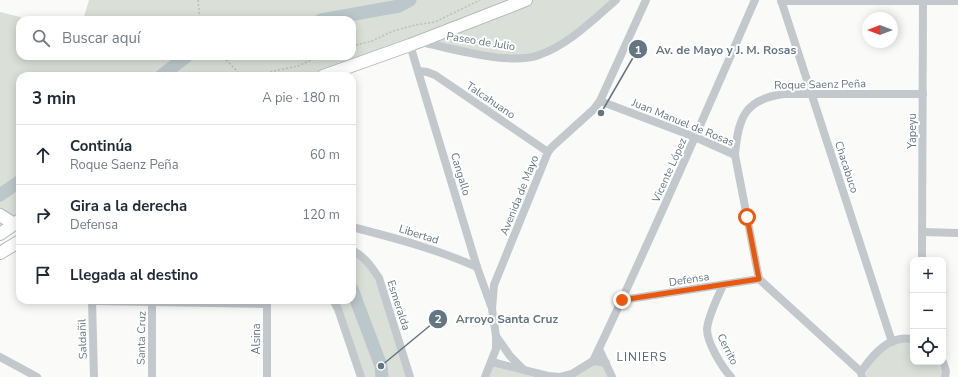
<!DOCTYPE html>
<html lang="es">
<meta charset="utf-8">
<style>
:root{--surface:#fff;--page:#f2f2f3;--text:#1f2937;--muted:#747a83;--line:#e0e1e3}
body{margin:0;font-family:"Nunito Sans",sans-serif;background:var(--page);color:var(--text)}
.controls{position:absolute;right:12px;bottom:12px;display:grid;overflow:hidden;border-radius:8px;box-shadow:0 2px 10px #0003}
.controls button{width:36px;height:36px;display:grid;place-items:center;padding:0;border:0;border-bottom:1px solid var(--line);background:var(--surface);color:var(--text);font:20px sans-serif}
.compass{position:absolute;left:862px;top:12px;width:36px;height:36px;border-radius:50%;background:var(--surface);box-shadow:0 2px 10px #0003;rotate:270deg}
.stop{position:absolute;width:12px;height:12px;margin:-9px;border:3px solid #ea580c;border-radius:50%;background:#fff}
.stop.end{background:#ea580c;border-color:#fff;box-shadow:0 1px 4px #0008}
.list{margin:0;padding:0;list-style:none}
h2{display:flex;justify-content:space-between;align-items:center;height:52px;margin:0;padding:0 16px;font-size:17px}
h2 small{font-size:13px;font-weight:400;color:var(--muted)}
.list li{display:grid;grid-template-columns:26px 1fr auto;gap:12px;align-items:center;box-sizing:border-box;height:60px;padding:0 16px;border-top:1px solid var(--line)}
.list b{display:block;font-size:15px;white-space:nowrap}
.list p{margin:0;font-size:13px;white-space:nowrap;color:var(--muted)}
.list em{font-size:13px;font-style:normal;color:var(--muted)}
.icon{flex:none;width:22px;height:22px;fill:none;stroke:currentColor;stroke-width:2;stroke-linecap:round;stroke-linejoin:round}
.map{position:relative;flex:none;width:958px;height:377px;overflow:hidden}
.search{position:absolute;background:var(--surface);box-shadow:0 2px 10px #0003;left:16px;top:16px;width:340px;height:44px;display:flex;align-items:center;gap:10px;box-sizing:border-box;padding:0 14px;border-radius:12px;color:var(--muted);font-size:15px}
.panel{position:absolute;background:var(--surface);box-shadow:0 2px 10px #0003;left:16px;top:72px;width:340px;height:232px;border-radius:12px}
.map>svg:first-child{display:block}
</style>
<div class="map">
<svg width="958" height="377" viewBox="0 0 958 377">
<rect width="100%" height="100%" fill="#fafaf8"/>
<g fill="#dadfd7">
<polygon points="89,0 616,0 554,48 525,58 420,42 322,76 20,76 20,213 13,216 0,226 0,12 32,20 20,20 20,56 352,56 352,20 83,20"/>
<polygon points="352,250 370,264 410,377 361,377 333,300 352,300"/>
<path d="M901,342H913V362H938L942,372L941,377H866V373C874,360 885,346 901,342Z"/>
<polygon points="593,361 606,363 612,377 485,377 492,362 560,377"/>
</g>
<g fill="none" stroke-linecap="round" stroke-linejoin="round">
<g stroke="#bbc7cb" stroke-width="13">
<polyline points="321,20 399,6 410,0"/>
<polyline points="161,76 187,56"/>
<polyline points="0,195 20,181"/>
<polyline points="352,289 381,366 382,377"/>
</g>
<g stroke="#b3babf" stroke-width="14">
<g id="secondary">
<polyline points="323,76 410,45 526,0"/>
<polyline points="0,215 14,224"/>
<polyline points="0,234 20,220"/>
<polyline points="0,253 20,241"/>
</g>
</g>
<g stroke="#bbbfc2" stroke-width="1.5" stroke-dasharray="2 2" stroke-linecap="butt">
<polyline points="198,0 200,20"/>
<polyline points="352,46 372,41 393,31 415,25 435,22 480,0"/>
<polyline points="228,56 229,58 225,59 242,76"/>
<polyline points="259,76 274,71 298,66 321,56"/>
</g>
<g stroke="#c3c8cc" stroke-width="8">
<polyline points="781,0 892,342"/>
<polyline points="781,1 958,1"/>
<path d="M420,42C451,48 510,66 539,55C568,45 593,20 616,0"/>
<polyline points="410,45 477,267 491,306"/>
<polyline points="419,71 427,72 435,75 548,152"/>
<polyline points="600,101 695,137 735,155"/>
<path d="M352,227C395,238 436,249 477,267"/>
<polyline points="923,232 958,233"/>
<path d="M352,250C365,257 371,266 379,278L410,377"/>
<polyline points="922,260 923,1"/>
<path d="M723,285C718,297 708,316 707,329C707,343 722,367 731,377"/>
<polyline points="92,300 94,377"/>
<polyline points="333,300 338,309 361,377"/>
<polyline points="622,300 759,279"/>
<polyline points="92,301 267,304"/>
<polyline points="496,336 510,356 523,369"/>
<polyline points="599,349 612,377"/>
<polyline points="0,357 37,377"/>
<path d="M593,361C650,242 702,121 755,0"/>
<polyline points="492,362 548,376 560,377 572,374 593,361 606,363"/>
<polyline points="943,362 946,371 945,377"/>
<path d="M861,372C870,359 883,342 900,339C904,338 909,339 913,339"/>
<polyline points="152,377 152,300"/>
<polyline points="267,377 267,300"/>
<polyline points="485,377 496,349 496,336 492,309 494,285 548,152 552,147 594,109 600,101 646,0"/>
<path d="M862,377L861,372L759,279L735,155C738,119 744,99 784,94H923"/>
</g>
<use href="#secondary" stroke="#fff" stroke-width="12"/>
</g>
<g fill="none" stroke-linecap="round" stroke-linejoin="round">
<polyline stroke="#ea580c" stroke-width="5" points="622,300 759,279 747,217"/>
</g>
<g text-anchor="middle" stroke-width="4" stroke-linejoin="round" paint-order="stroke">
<g font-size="11" fill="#657683" stroke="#fff">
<text transform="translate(481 41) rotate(9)" y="4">Paseo de Julio</text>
<text transform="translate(820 84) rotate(-1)" y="4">Roque Saenz Peña</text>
<text transform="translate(491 100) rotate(34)" y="4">Talcahuano</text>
<text transform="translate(683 122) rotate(22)" y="4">Juan Manuel de Rosas</text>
<text transform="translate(912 131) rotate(-90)" y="4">Yapeyu</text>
<text transform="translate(847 167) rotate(72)" y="4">Chacabuco</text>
<text transform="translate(669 170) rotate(-66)" y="4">Vicente López</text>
<text transform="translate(461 174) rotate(73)" y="4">Cangallo</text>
<text transform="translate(519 195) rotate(-68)" y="4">Avenida de Mayo</text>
<text transform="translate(419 234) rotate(17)" y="4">Libertad</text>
<text transform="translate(689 279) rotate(-9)" y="4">Defensa</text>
<text transform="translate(399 305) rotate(72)" y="4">Esmeralda</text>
<text transform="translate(141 338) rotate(-89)" y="4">Santa Cruz</text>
<text transform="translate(82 339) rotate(-92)" y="4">Saldañil</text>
<text transform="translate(256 339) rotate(-90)" y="4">Alsina</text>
<text transform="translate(728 349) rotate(63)" y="4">Cerrito</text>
</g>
<g font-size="12" letter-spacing="1" fill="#57646e" stroke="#fff">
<text x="642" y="361">LINIERS</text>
</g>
</g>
<path fill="none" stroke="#657683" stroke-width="1.5" d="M601 113L638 49M381 366L438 319"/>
<g fill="#657683" stroke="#fff" stroke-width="1.5">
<circle cx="601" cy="113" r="4"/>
<circle cx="381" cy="366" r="4"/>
<circle cx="638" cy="49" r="10"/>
<circle cx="438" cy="319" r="10"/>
</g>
<g font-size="12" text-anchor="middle" font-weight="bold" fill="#fff">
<text x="638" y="54">1</text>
<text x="438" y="323">2</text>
</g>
<g font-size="12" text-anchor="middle" font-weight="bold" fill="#657683" stroke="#fff" stroke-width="4" stroke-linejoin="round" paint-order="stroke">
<text x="726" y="54">Av. de Mayo y J. M. Rosas</text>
<text x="507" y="323">Arroyo Santa Cruz</text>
</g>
</svg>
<div class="controls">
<button>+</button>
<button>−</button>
<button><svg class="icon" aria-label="locate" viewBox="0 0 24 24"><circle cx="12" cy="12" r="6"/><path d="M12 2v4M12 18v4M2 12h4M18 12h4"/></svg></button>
</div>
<svg class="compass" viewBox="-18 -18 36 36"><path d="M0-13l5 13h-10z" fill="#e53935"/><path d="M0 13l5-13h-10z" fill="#747a83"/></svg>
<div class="stop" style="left:747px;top:217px"></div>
<div class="stop end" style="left:622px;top:300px"></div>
<div class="search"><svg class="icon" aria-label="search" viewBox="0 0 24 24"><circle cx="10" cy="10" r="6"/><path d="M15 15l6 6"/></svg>Buscar aquí</div>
<section class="panel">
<h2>3 min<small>A pie · 180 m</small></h2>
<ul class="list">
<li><svg class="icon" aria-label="ahead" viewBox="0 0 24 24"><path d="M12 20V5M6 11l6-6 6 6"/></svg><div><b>Continúa</b><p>Roque Saenz Peña</p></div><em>60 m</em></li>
<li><svg class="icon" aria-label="right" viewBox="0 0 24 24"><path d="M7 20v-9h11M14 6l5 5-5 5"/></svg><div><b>Gira a la derecha</b><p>Defensa</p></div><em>120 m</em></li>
<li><svg class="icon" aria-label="arrive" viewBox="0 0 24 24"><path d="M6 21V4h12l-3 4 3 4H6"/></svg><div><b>Llegada al destino</b></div></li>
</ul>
</section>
</div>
